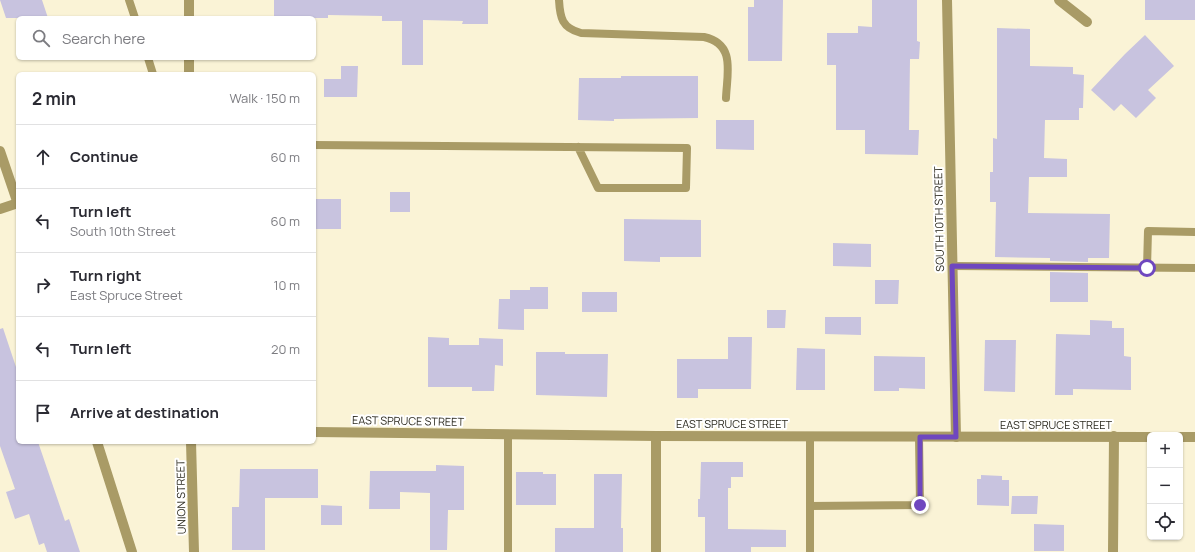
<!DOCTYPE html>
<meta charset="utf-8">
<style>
:root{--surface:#fff;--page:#f7f7f7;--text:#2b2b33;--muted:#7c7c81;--line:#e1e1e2}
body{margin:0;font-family:Manrope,sans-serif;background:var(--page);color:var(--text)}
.controls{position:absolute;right:12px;bottom:12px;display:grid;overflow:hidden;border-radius:6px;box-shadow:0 1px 3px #0004}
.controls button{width:36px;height:36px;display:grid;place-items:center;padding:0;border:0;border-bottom:1px solid var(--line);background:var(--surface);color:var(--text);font:20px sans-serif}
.stop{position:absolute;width:12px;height:12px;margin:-9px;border:3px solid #6f47bf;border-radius:50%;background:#fff}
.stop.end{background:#6f47bf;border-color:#fff;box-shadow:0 1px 4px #0008}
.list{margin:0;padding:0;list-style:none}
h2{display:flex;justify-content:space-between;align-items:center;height:52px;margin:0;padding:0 16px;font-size:17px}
h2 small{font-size:13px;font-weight:400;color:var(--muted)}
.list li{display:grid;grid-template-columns:26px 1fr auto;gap:12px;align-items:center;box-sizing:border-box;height:64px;padding:0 16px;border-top:1px solid var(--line)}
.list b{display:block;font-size:15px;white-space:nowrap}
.list p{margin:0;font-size:13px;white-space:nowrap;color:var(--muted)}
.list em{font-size:13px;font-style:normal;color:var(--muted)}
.icon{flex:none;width:22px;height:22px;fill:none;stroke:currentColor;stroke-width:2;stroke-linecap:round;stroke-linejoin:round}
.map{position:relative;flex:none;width:1195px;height:552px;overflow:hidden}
.search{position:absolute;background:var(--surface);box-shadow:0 1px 3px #0004;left:16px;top:16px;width:300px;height:44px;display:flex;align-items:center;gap:10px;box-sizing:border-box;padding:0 14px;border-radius:6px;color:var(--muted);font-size:15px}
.panel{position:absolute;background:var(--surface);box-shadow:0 1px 3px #0004;left:16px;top:72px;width:300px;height:372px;border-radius:6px}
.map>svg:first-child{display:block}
</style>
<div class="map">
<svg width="1195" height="552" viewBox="0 0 1195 552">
<rect width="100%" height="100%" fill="#faf3d6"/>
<g fill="#c8c3df">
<polygon points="0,0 42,0 48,18 6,18"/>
<polygon points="274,0 488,0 488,24 462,24 463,21 423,20 423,65 402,65 402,21 382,21 382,16 328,15 328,18 274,18"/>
<polygon points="754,0 783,0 782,61 748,61 748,7 754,7"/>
<polygon points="872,0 917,0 917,41 920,42 919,59 910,59 909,130 919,130 918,155 865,154 865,130 836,130 836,65 827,65 827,33 858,33 858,26 872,27"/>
<rect x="1145" y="0" width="50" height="20"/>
<polygon points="997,28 1030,29 1030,66 1073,67 1073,74 1084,75 1083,108 1079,108 1079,120 1045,120 1044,158 1067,159 1067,177 1029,177 1028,213 1110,214 1109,258 1088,258 1088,262 1050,261 1050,258 995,257 996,202 990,202 990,172 993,172 993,138 997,139"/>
<polygon points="1145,35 1174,66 1148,90 1156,98 1136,118 1121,104 1114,111 1091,90 1125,54"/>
<polygon points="341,66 358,66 357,97 324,97 324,79 341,79"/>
<polygon points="621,76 698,76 698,118 614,119 614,121 578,120 579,78 621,78"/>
<polygon points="716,120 754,120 754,150 716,149"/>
<rect x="390" y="192" width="20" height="20"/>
<polygon points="315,199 341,199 341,229 314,229"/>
<polygon points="624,219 701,220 701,257 660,257 660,262 624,261"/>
<polygon points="833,243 871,244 871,267 833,266"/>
<polygon points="1050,272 1088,273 1088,302 1050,302"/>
<polygon points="875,280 899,280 898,304 875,304"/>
<polygon points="530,287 548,287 548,309 524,309 524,330 498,329 499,299 510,299 510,290 530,290"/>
<rect x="582" y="292" width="35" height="20"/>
<polygon points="767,310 786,310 785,328 767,328"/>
<polygon points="825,317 861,317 861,335 825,334"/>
<polygon points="1090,320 1112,321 1112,328 1124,328 1124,356 1131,357 1131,390 1073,389 1073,395 1055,395 1056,334 1090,335"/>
<polygon points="3,328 18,373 18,442 38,442 65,521 69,519 80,552 47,552 44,543 39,545 29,514 15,519 6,492 15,489 0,446 0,329"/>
<polygon points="428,337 449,338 449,345 479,345 479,338 503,339 503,366 495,365 494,391 472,391 472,387 428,387"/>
<polygon points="728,337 752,337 751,389 698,389 698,398 677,398 677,359 728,359"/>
<polygon points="985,340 1016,340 1015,392 984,391"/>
<polygon points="797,348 825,349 825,390 796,390"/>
<polygon points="536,352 565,352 565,354 608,354 607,397 536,395"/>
<polygon points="874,356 925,357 925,389 899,388 899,391 874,391"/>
<polygon points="701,462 743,462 743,477 731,477 731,488 728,488 728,529 786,530 786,547 751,547 751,552 705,552 705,517 698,517 698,499 700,499"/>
<polygon points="436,465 464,466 464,510 448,510 447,550 430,550 430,493 400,492 400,509 369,509 370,471 436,471"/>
<polygon points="240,469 318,469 318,498 265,498 265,550 232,550 232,507 239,507"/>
<polygon points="516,472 543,472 543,474 556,474 556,505 516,505"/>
<polygon points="594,474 622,474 621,528 623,528 623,552 555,552 555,528 594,528"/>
<polygon points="981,475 1002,476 1002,480 1009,480 1009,506 977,505 977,479 981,479"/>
<polygon points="1012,496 1038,496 1037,514 1011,514"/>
<polygon points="321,505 342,506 342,525 321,525"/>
<polygon points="1034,524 1064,525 1064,551 1034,551"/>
</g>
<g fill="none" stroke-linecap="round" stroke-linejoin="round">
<g stroke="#a99b66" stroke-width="8">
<polyline points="129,0 135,18"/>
<path d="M559,0C560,18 562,28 581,33L704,37C736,44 727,73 726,98"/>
<polyline points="148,58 153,74"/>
<polyline points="314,145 687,148 686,188 598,188 578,147"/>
<polyline points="952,266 1195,268"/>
<polyline points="1147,268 1148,231 1195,232"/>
<polyline points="810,437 810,552"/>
<polyline points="810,506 920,505 919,437"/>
<polyline points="508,552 508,434"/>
</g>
<g stroke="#a99b66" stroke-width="10">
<polyline points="189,0 189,18"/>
<polyline points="947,0 956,437"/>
<polyline points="1059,0 1087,22"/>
<polyline points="189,58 189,74"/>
<polyline points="0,151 18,204"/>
<polyline points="314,432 656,436 1150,437"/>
<polyline points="1180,437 1195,437"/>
<polyline points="97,442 132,552"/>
<polyline points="191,442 194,552"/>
<polyline points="656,552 656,436"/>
<polyline points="1113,552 1114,436"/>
</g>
<polyline stroke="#a99b66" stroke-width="10" points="0,209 18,203"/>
</g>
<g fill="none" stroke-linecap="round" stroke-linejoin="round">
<polyline stroke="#6f47bf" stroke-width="5" points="920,505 920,437 956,437 952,266 1147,268"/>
</g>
<g text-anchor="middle" stroke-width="4" stroke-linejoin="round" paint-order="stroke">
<g font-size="11" fill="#2d2b20" stroke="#fff">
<text transform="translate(939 219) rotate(-91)" y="4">SOUTH 10TH STREET</text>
<text transform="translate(408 421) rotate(1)" y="4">EAST SPRUCE STREET</text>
<text x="732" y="428">EAST SPRUCE STREET</text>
<text x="1056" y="429">EAST SPRUCE STREET</text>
<text transform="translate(181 497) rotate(-91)" y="4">UNION STREET</text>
</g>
</g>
</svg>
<div class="controls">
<button>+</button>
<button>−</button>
<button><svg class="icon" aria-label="locate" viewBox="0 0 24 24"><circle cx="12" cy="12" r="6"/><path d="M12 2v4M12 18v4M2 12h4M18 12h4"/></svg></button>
</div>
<div class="stop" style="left:1147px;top:268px"></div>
<div class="stop end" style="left:920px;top:505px"></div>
<div class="search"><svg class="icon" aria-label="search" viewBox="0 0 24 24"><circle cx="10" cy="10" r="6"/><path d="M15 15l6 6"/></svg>Search here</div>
<section class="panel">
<h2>2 min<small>Walk · 150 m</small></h2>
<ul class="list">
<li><svg class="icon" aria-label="ahead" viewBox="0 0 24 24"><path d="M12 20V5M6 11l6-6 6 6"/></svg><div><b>Continue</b></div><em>60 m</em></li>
<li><svg class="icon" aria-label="left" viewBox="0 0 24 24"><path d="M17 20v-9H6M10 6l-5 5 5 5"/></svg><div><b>Turn left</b><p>South 10th Street</p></div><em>60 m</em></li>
<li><svg class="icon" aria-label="right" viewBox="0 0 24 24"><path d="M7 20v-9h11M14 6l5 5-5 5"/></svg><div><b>Turn right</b><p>East Spruce Street</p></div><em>10 m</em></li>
<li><svg class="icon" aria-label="left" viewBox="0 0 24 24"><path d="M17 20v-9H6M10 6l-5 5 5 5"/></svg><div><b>Turn left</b></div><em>20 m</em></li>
<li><svg class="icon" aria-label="arrive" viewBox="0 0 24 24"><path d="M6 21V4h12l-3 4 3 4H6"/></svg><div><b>Arrive at destination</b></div></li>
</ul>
</section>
</div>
